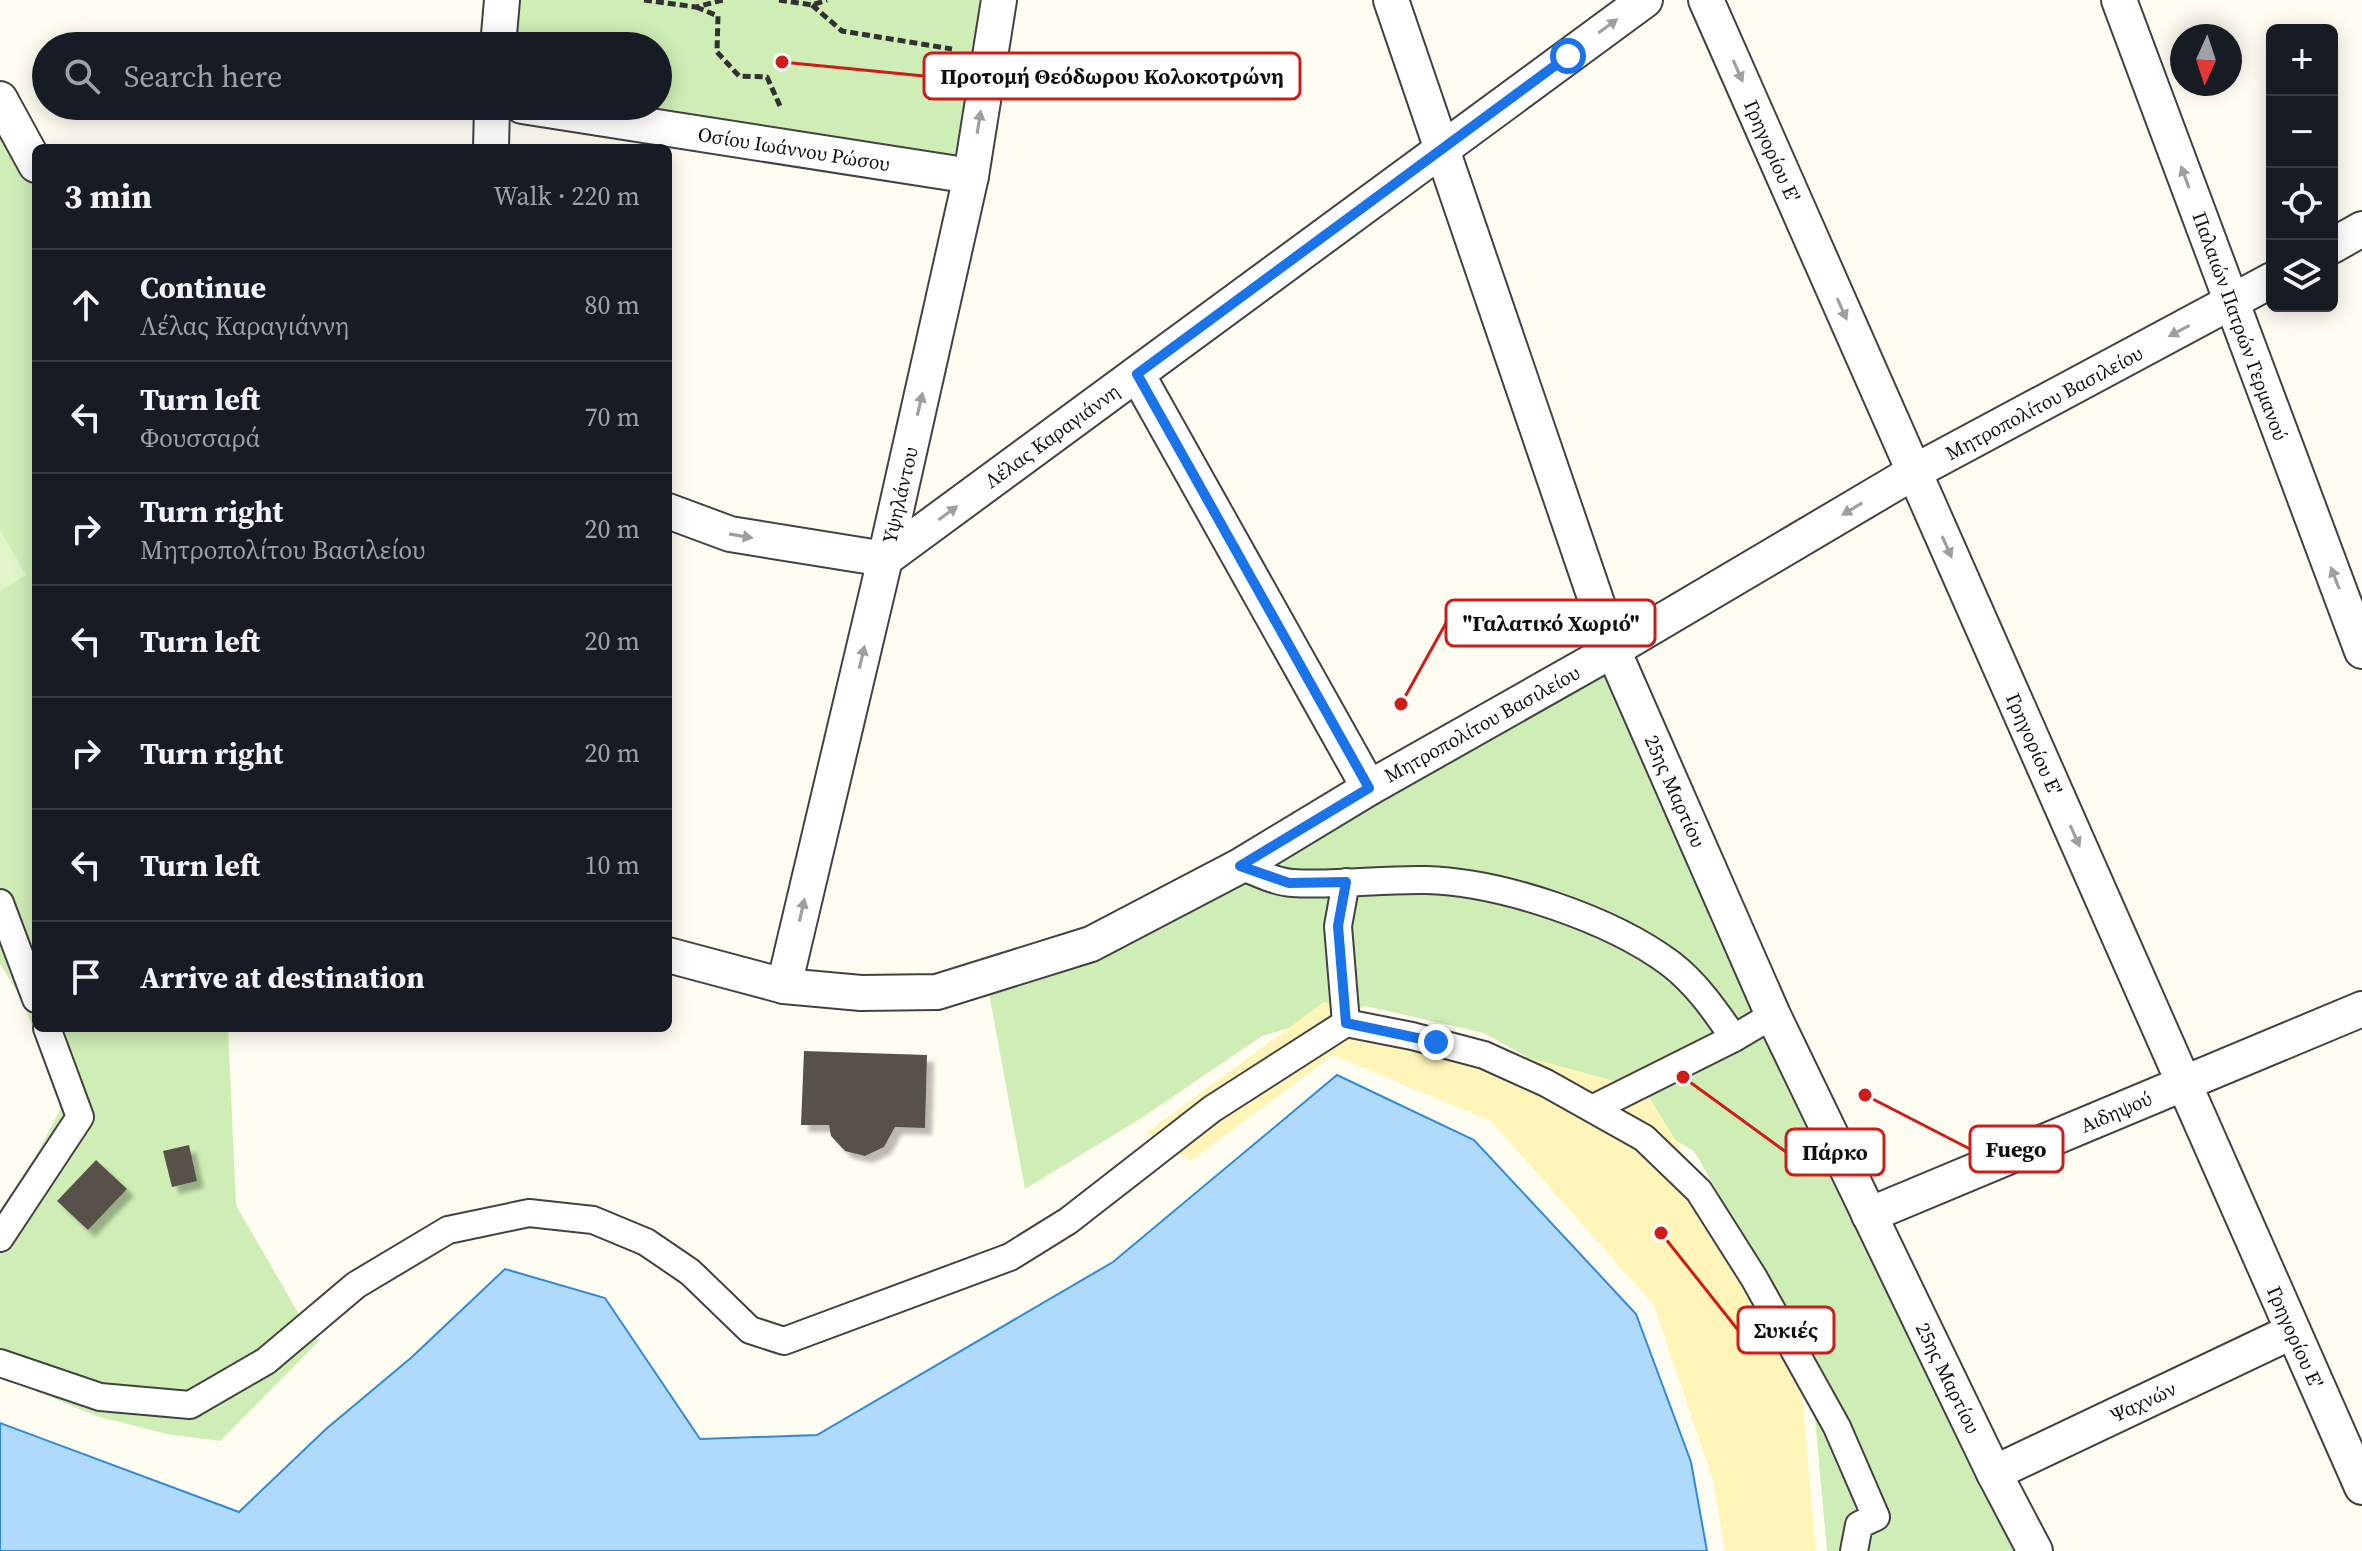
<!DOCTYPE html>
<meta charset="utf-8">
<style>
:root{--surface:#171b24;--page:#20242c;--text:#f1f3f6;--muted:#9ea1a6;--line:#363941}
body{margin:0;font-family:"Source Serif 4",serif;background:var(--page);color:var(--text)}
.controls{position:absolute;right:24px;top:24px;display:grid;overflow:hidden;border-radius:12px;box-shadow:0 4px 20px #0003}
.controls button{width:72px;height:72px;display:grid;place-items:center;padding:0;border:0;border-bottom:2px solid var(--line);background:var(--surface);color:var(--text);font:40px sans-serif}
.compass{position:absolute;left:2170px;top:24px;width:72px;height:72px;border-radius:50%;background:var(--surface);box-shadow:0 4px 20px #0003;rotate:183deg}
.stop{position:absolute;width:24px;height:24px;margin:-18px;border:6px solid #1a73e8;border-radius:50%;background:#fff}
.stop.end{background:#1a73e8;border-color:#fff;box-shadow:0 2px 8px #0008}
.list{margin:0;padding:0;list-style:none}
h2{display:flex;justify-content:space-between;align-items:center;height:104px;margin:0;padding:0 32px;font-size:34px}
h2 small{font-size:26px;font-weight:400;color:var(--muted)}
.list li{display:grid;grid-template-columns:52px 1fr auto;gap:24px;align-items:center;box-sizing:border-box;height:112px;padding:0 32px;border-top:2px solid var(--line)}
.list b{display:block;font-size:30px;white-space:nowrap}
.list p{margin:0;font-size:26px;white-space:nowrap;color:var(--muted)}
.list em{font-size:26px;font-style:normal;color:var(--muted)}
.icon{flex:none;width:44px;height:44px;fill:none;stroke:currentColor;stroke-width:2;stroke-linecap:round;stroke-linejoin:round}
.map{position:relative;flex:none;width:2362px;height:1551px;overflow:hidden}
.search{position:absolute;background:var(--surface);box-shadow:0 4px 20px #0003;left:32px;top:32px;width:640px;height:88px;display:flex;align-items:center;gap:20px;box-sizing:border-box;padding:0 28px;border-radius:44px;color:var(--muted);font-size:30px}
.panel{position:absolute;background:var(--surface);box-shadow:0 4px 20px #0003;left:32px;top:144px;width:640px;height:888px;border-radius:12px}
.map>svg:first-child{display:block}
</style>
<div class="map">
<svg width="2362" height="1551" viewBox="0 0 2362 1551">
<defs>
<filter id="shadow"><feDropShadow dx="7" dy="7" stdDeviation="2" flood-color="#0004"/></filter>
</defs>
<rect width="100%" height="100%" fill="#fffdf1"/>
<g fill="#cfeeb6">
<polygon points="501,0 999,0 971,176 522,106 658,106 658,46 497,46"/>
<polygon points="0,125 36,192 36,1028 228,1028 236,1205 297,1311 319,1341 220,1441 167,1434 96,1416 0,1376 0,1211 38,1152 62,1106 22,999 0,964"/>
<polygon points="1613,650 2035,1551 1827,1551 1809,1351 1694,1151 1484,1033 1366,1006 1262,1036 1140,1119 1025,1189 986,977 1091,944"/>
</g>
<polygon fill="#fff5b9" points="1324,1002 1644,1089 1797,1338 1816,1551 1725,1551 1713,1480 1654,1305 1491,1121 1333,1055 1191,1161 1146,1133"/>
<polygon fill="#e2f4c9" points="0,530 26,575 0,591"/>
<polygon fill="#b0dafc" stroke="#2f8adb" stroke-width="2" points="1337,1075 1474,1140 1636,1314 1691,1462 1707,1551 0,1551 0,1423 239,1512 326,1429 412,1357 505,1269 605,1298 700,1439 817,1435 1113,1262"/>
<g fill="#59514a" filter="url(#shadow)">
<polygon points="804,1051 927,1055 925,1128 895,1127 884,1147 865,1156 845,1151 831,1136 829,1125 801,1125"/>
<polygon points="189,1145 197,1181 172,1187 163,1151"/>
<polygon points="96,1160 127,1189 88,1230 57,1201"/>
</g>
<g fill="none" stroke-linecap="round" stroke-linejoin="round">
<g stroke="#424242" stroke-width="30">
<g id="pedestrian">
<path d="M1240,866C1256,872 1275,882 1292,883C1336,886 1381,879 1426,880C1501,882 1611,919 1671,964C1697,984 1716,1012 1734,1038"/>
<polyline points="1346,882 1338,926 1346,1023"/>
<polyline points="0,903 36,999"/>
<polyline points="1594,1108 1734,1038 1773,1015"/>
<polyline points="0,1238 80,1117 47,1028"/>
<polyline points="0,1363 100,1397 190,1405 266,1361 356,1285 448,1230 529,1213 593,1220 646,1242 690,1272 750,1330 784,1341 1010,1257 1068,1221 1212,1109 1346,1023 1412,1036 1484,1055 1546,1083 1644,1138 1699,1191 1754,1278 1837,1427 1876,1517 1859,1525 1854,1551"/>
</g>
</g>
<g stroke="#424242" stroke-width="38">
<g id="minor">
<polyline points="1391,0 1613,650 1773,1015 1994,1473 2035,1551"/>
<polyline points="1706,0 2362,1487"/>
<polyline points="2119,0 2362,651"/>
<polyline points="498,46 502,0"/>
<polyline points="0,99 36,165"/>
<polyline points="522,106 971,176"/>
<polyline points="491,148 492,106"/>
<polyline points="2332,246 2362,229"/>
<polyline points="1137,374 1369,788"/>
<polyline points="668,511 730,534 885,559 1645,0"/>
<polyline points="668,955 784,986 861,993 937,992 1091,944 1240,866 1369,788 1613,650 1914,472 2272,280"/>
<polyline points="784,986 885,559 971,176 999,0"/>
<polyline points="1869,1215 2362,1009"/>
<polyline points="1994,1473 2293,1331"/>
</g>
</g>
<g stroke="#313131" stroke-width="5" stroke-dasharray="8 4" stroke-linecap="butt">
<polyline points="644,0 696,7 723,0"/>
<polyline points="779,0 812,5 827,0"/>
<polyline points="812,5 842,31 952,49"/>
<polyline points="696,7 718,16 717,52 739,76 767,77 780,106"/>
</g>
<use href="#pedestrian" stroke="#fff" stroke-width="26"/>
<use href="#minor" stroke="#fff" stroke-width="34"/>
</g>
<defs><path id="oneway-solid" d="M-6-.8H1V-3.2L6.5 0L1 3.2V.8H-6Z" transform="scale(2)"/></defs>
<g fill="#9f9f9f">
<use href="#oneway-solid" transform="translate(1608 26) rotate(-36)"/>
<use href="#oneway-solid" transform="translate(1738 71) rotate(66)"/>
<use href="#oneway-solid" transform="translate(979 122) rotate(-81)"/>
<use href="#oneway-solid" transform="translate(2185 177) rotate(-110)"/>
<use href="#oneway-solid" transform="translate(1842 309) rotate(66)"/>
<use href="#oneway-solid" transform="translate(2179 331) rotate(152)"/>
<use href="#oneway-solid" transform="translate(920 404) rotate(-77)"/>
<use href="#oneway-solid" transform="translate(1852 509) rotate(149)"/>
<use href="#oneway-solid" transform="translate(948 513) rotate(-36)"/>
<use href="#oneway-solid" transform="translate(741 536) rotate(10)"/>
<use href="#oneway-solid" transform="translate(1947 547) rotate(66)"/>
<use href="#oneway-solid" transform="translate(2335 578) rotate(-111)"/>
<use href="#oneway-solid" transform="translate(862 657) rotate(-77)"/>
<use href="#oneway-solid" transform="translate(2075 836) rotate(66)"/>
<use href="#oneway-solid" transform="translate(802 910) rotate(-77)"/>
</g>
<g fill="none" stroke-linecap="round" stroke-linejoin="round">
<polyline stroke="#1a73e8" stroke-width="10" points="1436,1042 1346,1023 1338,926 1346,882 1289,883 1240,866 1369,788 1137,374 1568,56"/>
</g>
<g text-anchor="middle" stroke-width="8" stroke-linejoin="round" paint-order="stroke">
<g font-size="20" fill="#0f0f0f" stroke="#fff">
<text transform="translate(794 149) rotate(9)" y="7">Οσίου Ιωάννου Ρώσου</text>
<text transform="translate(1772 151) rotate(66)" y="7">Γρηγορίου Ε'</text>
<text transform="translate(2240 326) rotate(70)" y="7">Παλαιών Πατρών Γερμανού</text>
<text transform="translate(2044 403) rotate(-28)" y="7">Μητροπολίτου Βασιλείου</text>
<text transform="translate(1052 436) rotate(-36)" y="7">Λέλας Καραγιάννη</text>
<text transform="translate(900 495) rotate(-77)" y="7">Υψηλάντου</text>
<text transform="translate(1482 724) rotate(-29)" y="7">Μητροπολίτου Βασιλείου</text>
<text transform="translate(2034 744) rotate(66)" y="7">Γρηγορίου Ε'</text>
<text transform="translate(1675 791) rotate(66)" y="7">25ης Μαρτίου</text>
<text transform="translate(2116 1112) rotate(-23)" y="7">Αιδηψού</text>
<text transform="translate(2295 1337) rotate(66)" y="7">Γρηγορίου Ε'</text>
<text transform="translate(1948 1378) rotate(64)" y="7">25ης Μαρτίου</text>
<text transform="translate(2143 1402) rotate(-25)" y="7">Ψαχνών</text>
</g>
</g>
<path fill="none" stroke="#ce1c18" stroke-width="3" d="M782 62L924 76M1401 704L1446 623M1865 1095L1970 1149M1683 1077L1786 1152M1661 1233L1738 1330"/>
<g fill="#ce1c18" stroke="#fff" stroke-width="3">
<circle cx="782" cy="62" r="8"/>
<circle cx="1401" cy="704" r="8"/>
<circle cx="1865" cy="1095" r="8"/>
<circle cx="1683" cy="1077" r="8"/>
<circle cx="1661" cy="1233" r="8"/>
</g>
<g fill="#fff" stroke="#ce1c18" stroke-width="3">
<rect x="924" y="53" width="376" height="46" rx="8"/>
<rect x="1446" y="600" width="209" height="46" rx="8"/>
<rect x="1970" y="1126" width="93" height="46" rx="8"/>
<rect x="1786" y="1129" width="98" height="46" rx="8"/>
<rect x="1738" y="1307" width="96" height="46" rx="8"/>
</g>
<g font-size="22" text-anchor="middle" font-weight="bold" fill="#0f0f0f">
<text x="1112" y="84">Προτομή Θεόδωρου Κολοκοτρώνη</text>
<text x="1551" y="631">"Γαλατικό Χωριό"</text>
<text x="2016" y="1157">Fuego</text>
<text x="1835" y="1160">Πάρκο</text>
<text x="1786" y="1338">Συκιές</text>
</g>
</svg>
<div class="controls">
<button>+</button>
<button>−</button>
<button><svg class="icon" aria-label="locate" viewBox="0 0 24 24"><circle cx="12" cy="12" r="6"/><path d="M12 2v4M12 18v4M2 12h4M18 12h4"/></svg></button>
<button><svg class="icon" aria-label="layers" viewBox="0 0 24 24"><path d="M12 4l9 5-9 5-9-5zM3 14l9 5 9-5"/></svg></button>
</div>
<svg class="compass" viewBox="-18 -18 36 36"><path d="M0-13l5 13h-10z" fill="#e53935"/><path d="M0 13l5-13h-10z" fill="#9ea1a6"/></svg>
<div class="stop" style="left:1568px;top:56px"></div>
<div class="stop end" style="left:1436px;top:1042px"></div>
<div class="search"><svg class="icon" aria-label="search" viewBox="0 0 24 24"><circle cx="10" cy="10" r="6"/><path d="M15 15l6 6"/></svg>Search here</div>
<section class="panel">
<h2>3 min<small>Walk · 220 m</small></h2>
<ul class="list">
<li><svg class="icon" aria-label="ahead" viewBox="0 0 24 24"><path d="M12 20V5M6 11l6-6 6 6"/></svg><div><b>Continue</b><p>Λέλας Καραγιάννη</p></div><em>80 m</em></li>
<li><svg class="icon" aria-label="left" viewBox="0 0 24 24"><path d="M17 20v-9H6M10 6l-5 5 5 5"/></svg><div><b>Turn left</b><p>Φουσσαρά</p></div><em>70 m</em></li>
<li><svg class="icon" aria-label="right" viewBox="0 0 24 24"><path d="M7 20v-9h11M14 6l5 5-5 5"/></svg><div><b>Turn right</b><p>Μητροπολίτου Βασιλείου</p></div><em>20 m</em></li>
<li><svg class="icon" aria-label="left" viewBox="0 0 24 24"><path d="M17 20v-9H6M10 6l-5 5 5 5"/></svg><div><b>Turn left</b></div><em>20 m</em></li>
<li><svg class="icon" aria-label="right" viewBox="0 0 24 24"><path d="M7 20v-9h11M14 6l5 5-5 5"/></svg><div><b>Turn right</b></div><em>20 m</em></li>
<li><svg class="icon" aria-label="left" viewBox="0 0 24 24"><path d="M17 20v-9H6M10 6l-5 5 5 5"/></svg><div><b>Turn left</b></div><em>10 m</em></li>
<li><svg class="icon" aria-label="arrive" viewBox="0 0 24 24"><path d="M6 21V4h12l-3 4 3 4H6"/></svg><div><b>Arrive at destination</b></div></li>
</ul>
</section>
</div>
